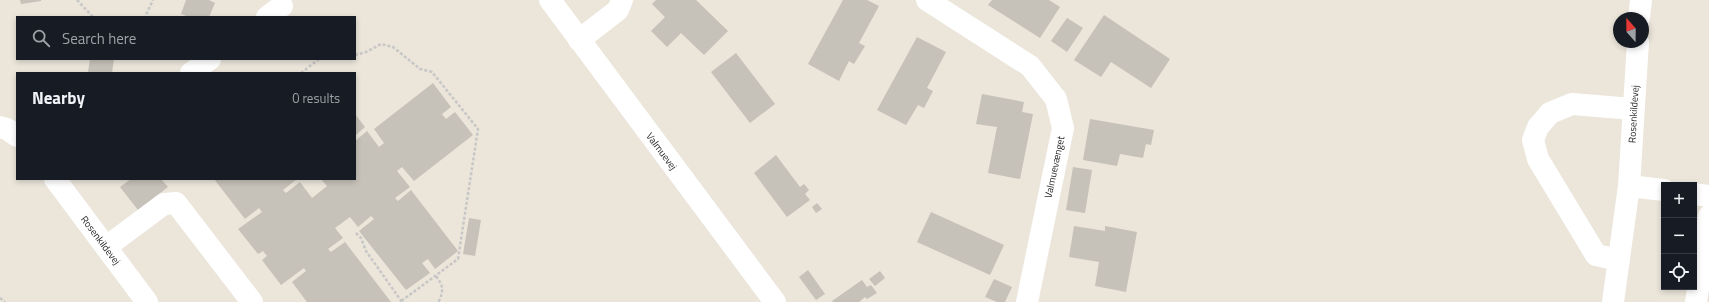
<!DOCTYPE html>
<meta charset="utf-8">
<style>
:root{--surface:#171b24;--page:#20242c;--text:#f1f3f6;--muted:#9ea1a6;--line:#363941}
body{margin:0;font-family:"Titillium Web",sans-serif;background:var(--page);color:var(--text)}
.controls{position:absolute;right:12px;bottom:12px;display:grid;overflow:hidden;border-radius:0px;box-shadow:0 2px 6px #0003}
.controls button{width:36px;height:36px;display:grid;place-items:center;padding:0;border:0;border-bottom:1px solid var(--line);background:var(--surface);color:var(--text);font:20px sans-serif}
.compass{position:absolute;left:1613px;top:12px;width:36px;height:36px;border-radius:50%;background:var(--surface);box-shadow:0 2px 6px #0003;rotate:339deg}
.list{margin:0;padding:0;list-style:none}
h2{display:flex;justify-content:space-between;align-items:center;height:52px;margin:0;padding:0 16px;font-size:17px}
h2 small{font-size:13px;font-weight:400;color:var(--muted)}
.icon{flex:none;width:22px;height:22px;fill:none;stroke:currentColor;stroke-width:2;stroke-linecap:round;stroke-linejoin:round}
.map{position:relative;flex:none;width:1709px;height:302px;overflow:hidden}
.search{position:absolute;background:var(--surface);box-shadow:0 2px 6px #0003;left:16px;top:16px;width:340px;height:44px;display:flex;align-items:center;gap:10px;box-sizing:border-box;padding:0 14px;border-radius:0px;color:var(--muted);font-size:15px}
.panel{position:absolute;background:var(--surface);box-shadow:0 2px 6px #0003;left:16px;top:72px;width:340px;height:108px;border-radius:0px}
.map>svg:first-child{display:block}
</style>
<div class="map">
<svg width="1709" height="302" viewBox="0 0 1709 302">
<rect width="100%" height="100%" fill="#ebe5da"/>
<g fill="#c6c2b9">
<polygon points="20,0 41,0 41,1 21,4"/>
<polygon points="186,0 209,0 215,3 209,17 189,17 181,14"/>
<polygon points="656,0 696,0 728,31 704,55 681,33 667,47 651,31 665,17 652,4"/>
<polygon points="843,0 867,0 879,6 859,43 865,46 854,64 849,61 839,81 808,64"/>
<polygon points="992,0 1049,0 1060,7 1040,38 988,5"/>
<polygon points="1104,15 1170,59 1151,88 1111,62 1101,77 1074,60"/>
<polygon points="1067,18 1083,28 1067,52 1051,41"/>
<polygon points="917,37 946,52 927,88 933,91 924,108 918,105 906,125 877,110"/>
<polygon points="736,53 775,104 750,123 711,72"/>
<polygon points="90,59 114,59 112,73 88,72"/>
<polygon points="433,83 451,107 442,114 446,119 455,112 473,135 414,181 402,167 397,171 410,187 395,198 398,201 411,190 458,251 435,269 428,259 422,263 430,273 406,290 359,231 374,219 371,216 358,227 350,217 335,228 343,238 328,249 331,252 345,242 391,302 307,302 292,282 306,271 304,268 281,285 262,260 267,256 263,251 258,254 238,229 262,212 259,208 245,219 214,179 297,179 283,190 286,193 300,182 312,198 327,186 321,179 355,179 355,141 367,131 379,147 384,143 374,129"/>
<polygon points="982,94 1024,102 1022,112 1033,114 1020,179 988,173 997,127 976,124"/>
<polygon points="355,114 365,127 355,136"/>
<polygon points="1090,119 1154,130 1151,145 1146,144 1143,158 1120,154 1117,166 1083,160"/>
<polygon points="776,155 800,187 804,184 809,190 805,194 810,200 787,217 754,173"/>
<polygon points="1073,167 1092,170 1085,213 1066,210"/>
<polygon points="131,179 161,179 168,187 138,210 120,187"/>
<polygon points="817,203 822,209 816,213 812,207"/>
<polygon points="931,212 1004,245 990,275 917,242"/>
<polygon points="469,218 481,220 475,256 463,254"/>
<polygon points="1074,226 1105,231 1105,226 1137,232 1126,292 1095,286 1099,262 1069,257"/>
<polygon points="808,270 825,294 816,300 799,277"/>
<polygon points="880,271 885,278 875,286 869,279"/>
<polygon points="994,279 1012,287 1005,302 997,302 985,297"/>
<polygon points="862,280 867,287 871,285 877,293 867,299 865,297 859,302 833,302 832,301"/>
</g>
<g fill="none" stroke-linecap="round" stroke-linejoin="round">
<g stroke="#c7c7c7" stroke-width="2.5" stroke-dasharray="3 2" stroke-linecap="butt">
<polyline points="77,0 93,17"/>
<polyline points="143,17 145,17 153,0"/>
<polyline points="355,55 366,52 381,44 393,47 420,69 432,72 478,129 458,259 400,302"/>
<polyline points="301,73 319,59"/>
<polyline points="356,233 361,238 366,251 402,302"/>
<path d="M436,276C443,286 444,289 439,301L437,302"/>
<polyline points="0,298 5,302"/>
</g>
<g stroke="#fff" stroke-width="22">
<polyline points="550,0 775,302"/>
<polyline points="927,0 1030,66 1056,99 1063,128 1027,302"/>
<polyline points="267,17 282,6"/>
<polyline points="1639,18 1641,0"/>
<polyline points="579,40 618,10 622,0"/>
<polyline points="191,73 210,59"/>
<polyline points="0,127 7,129 17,136"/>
<polyline points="55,179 147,302"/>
<polyline points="1629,186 1664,190"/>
<polyline points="1694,194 1709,196"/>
<polyline points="106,247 164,204 176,203 252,302"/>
<polyline points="1619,260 1596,255 1538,159 1533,140 1538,127 1550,113 1572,104 1633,109"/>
<polyline points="1613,302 1629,186 1638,42"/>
<polyline points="1696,302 1709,216"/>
</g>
</g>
<g text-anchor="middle" stroke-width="3.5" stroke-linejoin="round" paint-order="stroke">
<g font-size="10" fill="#282828" stroke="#fff">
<text transform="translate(1633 114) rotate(-87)" y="4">Rosenkildevej</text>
<text transform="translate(662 151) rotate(53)" y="4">Valmuevej</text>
<text transform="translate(1054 167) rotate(-78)" y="4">Valmuevænget</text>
<text transform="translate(101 240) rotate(53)" y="4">Rosenkildevej</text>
</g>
</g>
</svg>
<div class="controls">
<button>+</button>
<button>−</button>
<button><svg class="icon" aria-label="locate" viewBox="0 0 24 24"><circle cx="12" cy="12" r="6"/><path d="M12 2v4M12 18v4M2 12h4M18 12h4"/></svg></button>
</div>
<svg class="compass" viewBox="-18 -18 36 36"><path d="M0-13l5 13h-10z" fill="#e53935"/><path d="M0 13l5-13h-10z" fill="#9ea1a6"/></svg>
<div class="search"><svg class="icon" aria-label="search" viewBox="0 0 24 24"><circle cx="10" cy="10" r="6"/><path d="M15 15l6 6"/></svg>Search here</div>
<section class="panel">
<h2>Nearby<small>0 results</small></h2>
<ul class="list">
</ul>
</section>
</div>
